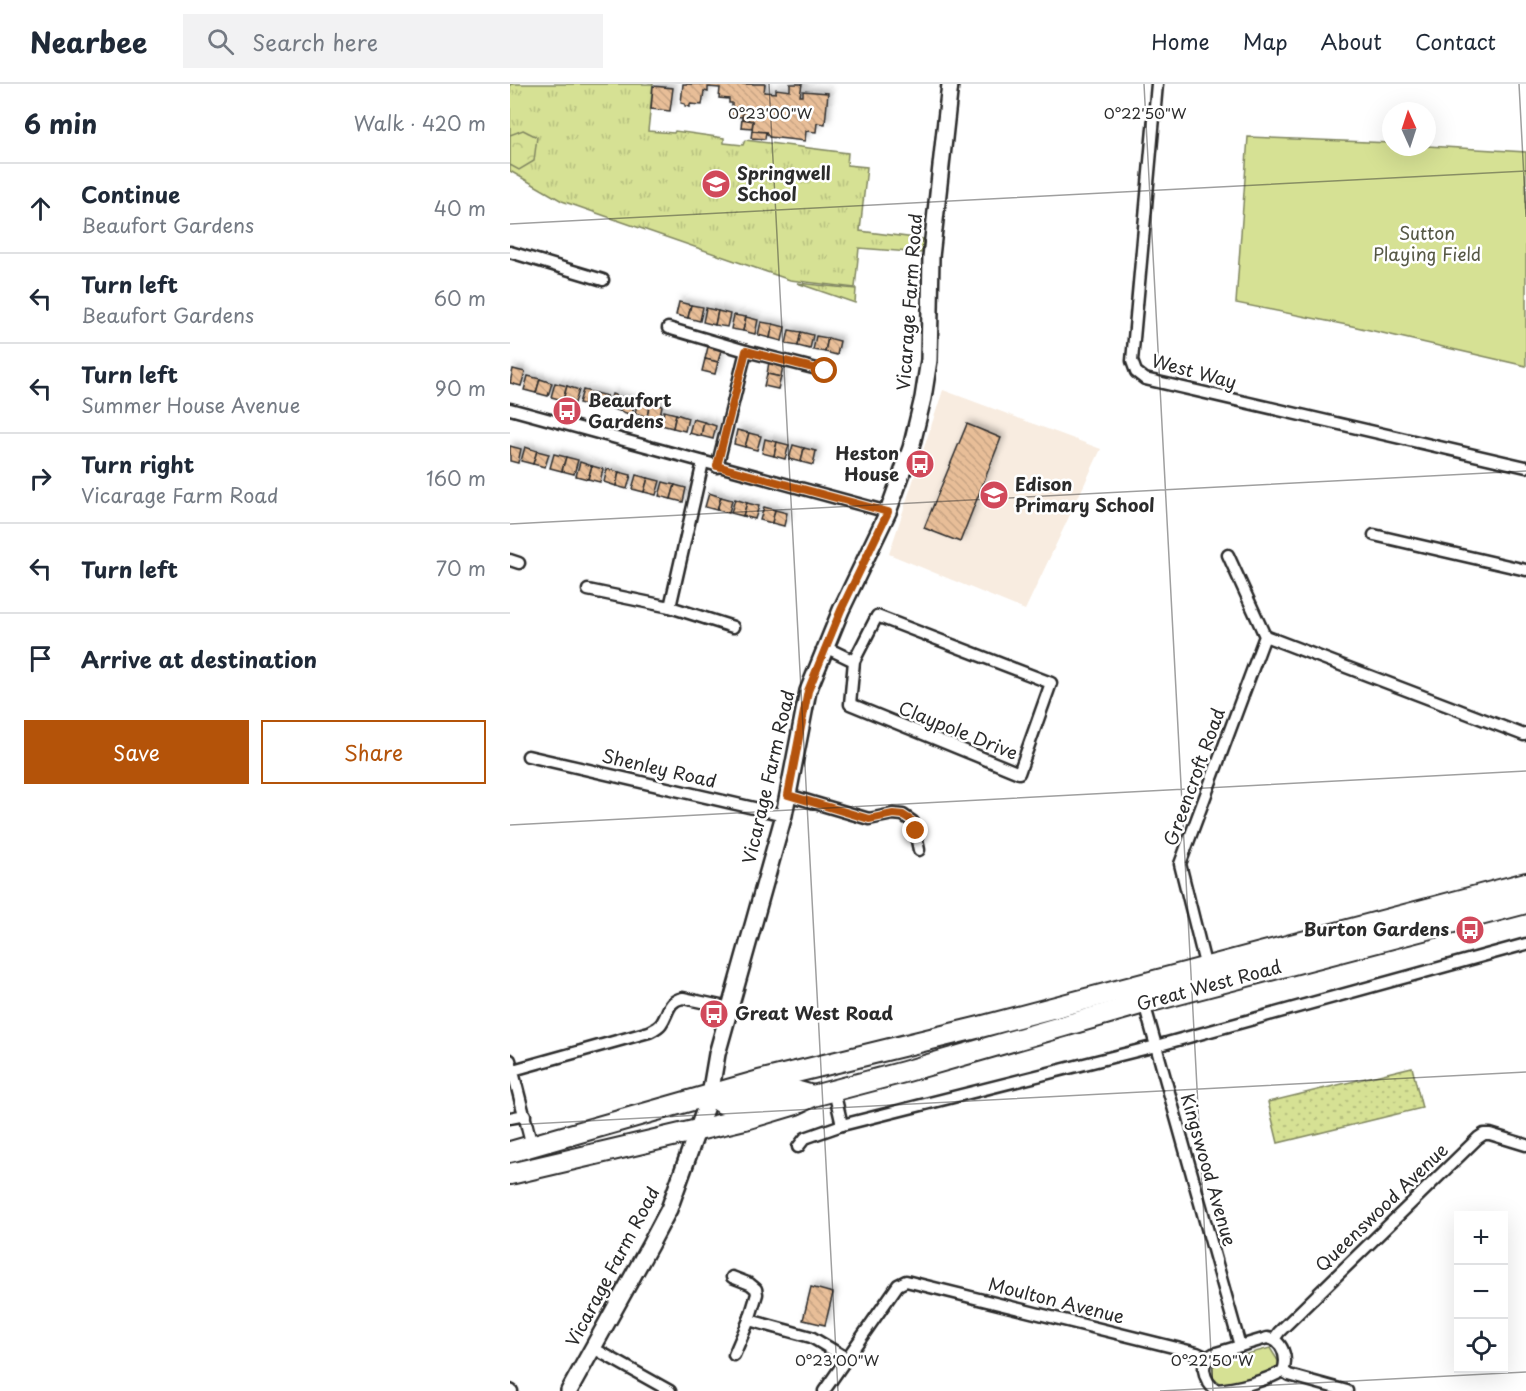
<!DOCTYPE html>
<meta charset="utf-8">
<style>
:root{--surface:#fff;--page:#f2f2f3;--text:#1f2937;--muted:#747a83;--line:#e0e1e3;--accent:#b45309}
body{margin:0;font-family:"Playpen Sans",sans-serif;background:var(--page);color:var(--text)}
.controls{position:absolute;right:18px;bottom:18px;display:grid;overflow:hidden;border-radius:0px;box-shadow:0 6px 24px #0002}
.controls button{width:54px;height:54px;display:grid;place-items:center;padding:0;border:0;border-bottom:2px solid var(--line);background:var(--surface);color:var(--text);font:30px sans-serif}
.compass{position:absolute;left:872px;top:18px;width:54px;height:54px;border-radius:50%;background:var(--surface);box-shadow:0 6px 24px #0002;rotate:357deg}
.stop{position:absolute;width:18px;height:18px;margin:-14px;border:4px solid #b45309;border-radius:50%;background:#fff}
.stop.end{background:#b45309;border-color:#fff;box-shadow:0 2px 6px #0008}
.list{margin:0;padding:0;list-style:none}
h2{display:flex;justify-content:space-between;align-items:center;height:78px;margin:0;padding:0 24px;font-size:26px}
h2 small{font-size:20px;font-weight:400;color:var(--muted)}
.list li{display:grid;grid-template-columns:39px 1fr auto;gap:18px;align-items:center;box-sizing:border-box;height:90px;padding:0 24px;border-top:2px solid var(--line)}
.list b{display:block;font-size:22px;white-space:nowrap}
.list p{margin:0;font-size:20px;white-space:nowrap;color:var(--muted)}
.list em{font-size:20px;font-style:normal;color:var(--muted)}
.actions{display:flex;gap:12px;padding:18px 24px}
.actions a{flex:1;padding:14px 0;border:2px solid var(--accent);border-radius:0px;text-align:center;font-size:21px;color:var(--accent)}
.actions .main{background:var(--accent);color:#fff}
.icon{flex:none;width:33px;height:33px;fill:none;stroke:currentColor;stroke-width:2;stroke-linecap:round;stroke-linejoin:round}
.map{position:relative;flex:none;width:1016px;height:1307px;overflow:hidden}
header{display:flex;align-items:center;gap:36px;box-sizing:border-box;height:84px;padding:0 30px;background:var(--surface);border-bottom:2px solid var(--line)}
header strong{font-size:28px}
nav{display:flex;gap:33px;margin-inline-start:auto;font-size:21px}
.search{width:420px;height:54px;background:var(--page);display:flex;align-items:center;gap:15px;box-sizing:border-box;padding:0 21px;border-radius:0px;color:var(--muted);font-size:22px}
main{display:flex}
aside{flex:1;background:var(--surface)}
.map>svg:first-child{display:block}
</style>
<header>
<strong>Nearbee</strong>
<div class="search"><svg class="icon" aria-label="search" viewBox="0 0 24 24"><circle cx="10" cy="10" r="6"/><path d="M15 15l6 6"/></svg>Search here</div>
<nav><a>Home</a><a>Map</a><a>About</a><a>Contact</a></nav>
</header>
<main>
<aside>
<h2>6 min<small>Walk · 420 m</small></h2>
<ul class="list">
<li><svg class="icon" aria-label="ahead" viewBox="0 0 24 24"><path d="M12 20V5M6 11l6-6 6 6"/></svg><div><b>Continue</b><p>Beaufort Gardens</p></div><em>40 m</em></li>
<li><svg class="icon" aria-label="left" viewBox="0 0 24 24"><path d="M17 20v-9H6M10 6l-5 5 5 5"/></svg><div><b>Turn left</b><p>Beaufort Gardens</p></div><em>60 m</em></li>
<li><svg class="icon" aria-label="left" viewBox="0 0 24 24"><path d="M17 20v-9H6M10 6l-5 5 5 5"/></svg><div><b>Turn left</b><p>Summer House Avenue</p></div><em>90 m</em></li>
<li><svg class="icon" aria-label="right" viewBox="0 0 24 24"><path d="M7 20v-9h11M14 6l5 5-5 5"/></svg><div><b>Turn right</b><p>Vicarage Farm Road</p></div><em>160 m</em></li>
<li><svg class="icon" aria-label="left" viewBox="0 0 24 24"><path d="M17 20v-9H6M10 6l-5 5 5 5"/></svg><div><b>Turn left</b></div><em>70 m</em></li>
<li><svg class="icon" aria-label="arrive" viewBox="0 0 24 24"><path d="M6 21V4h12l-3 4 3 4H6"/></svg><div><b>Arrive at destination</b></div></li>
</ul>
<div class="actions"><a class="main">Save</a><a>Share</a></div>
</aside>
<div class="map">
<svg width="1016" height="1307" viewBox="0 0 1016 1307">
<defs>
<pattern id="grass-tufts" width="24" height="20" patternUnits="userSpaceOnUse" patternTransform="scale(1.5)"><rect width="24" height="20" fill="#d6e194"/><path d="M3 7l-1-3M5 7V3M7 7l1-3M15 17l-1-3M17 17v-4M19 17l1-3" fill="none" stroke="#b8c180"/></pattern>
<pattern id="forest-crowns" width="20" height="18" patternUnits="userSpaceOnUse" patternTransform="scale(1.5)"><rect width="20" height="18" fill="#d6e194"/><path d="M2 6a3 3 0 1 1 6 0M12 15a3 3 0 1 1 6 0" fill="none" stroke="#b8c180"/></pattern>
<pattern id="garden-dots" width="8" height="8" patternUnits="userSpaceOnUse" patternTransform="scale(1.5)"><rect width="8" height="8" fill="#d6e194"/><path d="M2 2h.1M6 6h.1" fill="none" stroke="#b8c180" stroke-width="1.8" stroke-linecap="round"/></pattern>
<pattern id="building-back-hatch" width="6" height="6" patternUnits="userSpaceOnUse" patternTransform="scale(1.5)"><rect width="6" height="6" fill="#e8be98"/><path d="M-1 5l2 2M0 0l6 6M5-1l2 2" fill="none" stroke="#c7a383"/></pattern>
<filter id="shadow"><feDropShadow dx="3.5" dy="-3.5" stdDeviation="3" flood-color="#0004"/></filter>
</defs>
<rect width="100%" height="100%" fill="#fff"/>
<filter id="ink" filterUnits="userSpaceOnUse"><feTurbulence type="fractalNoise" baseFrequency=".0167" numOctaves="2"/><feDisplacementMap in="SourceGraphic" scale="12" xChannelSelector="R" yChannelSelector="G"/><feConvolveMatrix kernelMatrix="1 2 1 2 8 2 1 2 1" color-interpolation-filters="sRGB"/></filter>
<g filter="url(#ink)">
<polygon fill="#f8ece0" points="433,306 591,365 515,526 379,470"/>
<g fill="url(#grass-tufts)" stroke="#808660" stroke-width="1.5">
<polygon points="0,0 143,0 138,47 164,49 165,47 214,54 214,59 233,61 235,56 338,69 337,81 357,83 350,147 413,155 412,169 349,164 345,204 280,196 52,117 0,87"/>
<polygon points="287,199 346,205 345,219"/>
</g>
<polygon fill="url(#forest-crowns)" stroke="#808660" stroke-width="1.5" points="13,46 27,53 24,77 9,86 0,81 0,51"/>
<g fill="#d6e194" stroke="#808660" stroke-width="1.5">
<polygon points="738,53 881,59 881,63 917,62 1016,68 1016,282 842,242 726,219"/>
<polygon points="760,1264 770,1280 759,1289 712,1301 703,1294 703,1282 718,1275"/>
</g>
<polygon fill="url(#garden-dots)" stroke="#808660" stroke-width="1.5" points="902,983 912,1024 768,1059 758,1018"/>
<g fill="url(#building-back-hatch)" stroke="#2b2b2b" stroke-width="1.5" filter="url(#shadow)">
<polygon points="173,0 255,0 254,8 266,9 266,5 280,7 280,0 292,0 290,12 293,12 293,7 318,9 315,40 307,39 306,48 296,47 295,57 259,53 256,48 242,47 243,37 232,35 233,25 222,24 222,19 219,19 219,15 209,14 210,4 198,3 198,8 194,7 192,21 180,20 180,23 175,22 175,20 171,19"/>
<polygon points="143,2 163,4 160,27 141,25"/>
<polygon points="222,24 233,25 232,33 221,32"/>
<polygon points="232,35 243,37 242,44 231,43"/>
<polygon points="242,47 256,48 255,55 241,54"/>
<polygon points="169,218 181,221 178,234 166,231"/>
<polygon points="181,221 193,223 190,237 178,234"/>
<polygon points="196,224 208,227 205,241 193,238"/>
<polygon points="208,227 220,230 217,243 205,241"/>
<polygon points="224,231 236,233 233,247 221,245"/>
<polygon points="236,233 248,236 245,250 233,247"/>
<polygon points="251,238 263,240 260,254 248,251"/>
<polygon points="263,240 275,243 272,257 260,254"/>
<polygon points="279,246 291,248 288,262 276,260"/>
<polygon points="291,248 303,251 300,265 288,262"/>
<polygon points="306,252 318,254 315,268 303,266"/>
<polygon points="318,254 330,257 327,271 315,268"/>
<polygon points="198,263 211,266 208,278 195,275"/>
<polygon points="195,275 208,278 205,290 192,287"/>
<polygon points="259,278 273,281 271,293 257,290"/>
<polygon points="3,285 15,288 11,302 0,299"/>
<polygon points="257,290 271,293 268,305 254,302"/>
<polygon points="18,292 30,295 26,309 14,306"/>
<polygon points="30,295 42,299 38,312 26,309"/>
<polygon points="45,299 57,302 53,316 41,313"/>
<polygon points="57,302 69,306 65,319 53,316"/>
<polygon points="73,306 85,309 81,322 69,319"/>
<polygon points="85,309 97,312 93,325 81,322"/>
<polygon points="102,310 114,314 110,327 98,324"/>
<polygon points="114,314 125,317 122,331 110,327"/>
<polygon points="128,316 140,319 137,333 125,329"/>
<polygon points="140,319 152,322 149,336 137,333"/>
<polygon points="154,327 166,330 163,344 151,341"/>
<polygon points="166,330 178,334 175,347 163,344"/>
<polygon points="183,335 194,338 191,352 179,349"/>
<polygon points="194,338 206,342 203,355 191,352"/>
<polygon points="457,340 491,354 450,458 414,444"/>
<polygon points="227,346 239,349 235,363 224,360"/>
<polygon points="239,349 251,352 247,366 235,363"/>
<polygon points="255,355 267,358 264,372 252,369"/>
<polygon points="267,358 279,361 275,375 264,372"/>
<polygon points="283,361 294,364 291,378 279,375"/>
<polygon points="0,362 11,365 8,379 0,377"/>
<polygon points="15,363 27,367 23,380 11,377"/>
<polygon points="294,364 306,367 303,381 291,378"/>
<polygon points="27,367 39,370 35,383 23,380"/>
<polygon points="44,370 56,373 52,387 40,384"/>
<polygon points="56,373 68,376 64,390 52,387"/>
<polygon points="70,378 82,382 78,395 66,392"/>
<polygon points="82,382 93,385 90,398 78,395"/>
<polygon points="97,385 109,388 106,402 94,398"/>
<polygon points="109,388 121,391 117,405 106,402"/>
<polygon points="126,391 138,394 134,408 122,405"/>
<polygon points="138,394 150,397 146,411 134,408"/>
<polygon points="153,398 165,401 161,415 149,412"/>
<polygon points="165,401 176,404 173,418 161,415"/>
<polygon points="199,409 211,413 207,426 195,423"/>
<polygon points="211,413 222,416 219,429 207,426"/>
<polygon points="225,415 237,419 233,432 221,429"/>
<polygon points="237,419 249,422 245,435 233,432"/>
<polygon points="254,423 265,426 262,439 250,436"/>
<polygon points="265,426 277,429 274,442 262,439"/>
<polygon points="301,1203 323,1209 315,1241 293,1236"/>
</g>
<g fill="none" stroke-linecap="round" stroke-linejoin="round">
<g stroke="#2b2b2b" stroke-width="15">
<g id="street">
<polyline points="647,0 622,277 626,288 635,295 1016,383"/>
<polyline points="0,168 93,196"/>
<polyline points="158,244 236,267 207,383"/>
<polyline points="236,267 315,287"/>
<polyline points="0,325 378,428"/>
<polyline points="193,378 160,523 223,543"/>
<polyline points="864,451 1016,486"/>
<polyline points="0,476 9,479"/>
<polyline points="78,506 160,523"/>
<polyline points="755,552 1014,651 1016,650"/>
<polyline points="315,563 344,577 367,532 541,599 509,689 340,620 344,577"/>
<polyline points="18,672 274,731"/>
<polyline points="278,711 359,735 383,730 393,731 403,738 409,766"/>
<polyline points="696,884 670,780 755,552 718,471"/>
<polyline points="634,919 730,1262"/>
<polyline points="0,976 22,1062"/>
<path d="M3,986L139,948C143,946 148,944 151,940C159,929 157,917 173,914L220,924"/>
<polyline points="324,1007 332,1041"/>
<polyline points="0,1034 15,1031"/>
<polyline points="288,1063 295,1054 332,1041 646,962 1016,860"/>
<polyline points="222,1193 240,1200 246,1205 247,1210 239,1236 301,1253 338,1275"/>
<path d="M757,1254C773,1256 778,1274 773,1287C754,1297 727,1305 705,1306C694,1296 688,1278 703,1270Z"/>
<polyline points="764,1255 769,1248 968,1054 974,1050 980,1050 1016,1061"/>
<polyline points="83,1264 160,1307"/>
<polyline points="224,1271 239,1236"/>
<polyline points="773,1287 779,1291 837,1307"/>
<polyline points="0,1306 2,1307"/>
<polyline points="314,1307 388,1201 396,1197 687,1269 696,1273"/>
</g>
</g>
<g stroke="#2b2b2b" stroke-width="20">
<polyline id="secondary" points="59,1307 140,1161 159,1125 200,1011 207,970 274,731 298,607 331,526 378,428 401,364 413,314 419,276 421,173 440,0"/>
</g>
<g stroke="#2b2b2b" stroke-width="24">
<g id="highway">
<polyline points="200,1011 214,1020 221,1021 282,1006 303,1012"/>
<polyline points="0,1068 249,997 470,943 1016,799"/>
<polyline points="0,1090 239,1034 286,1020 303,1012 394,988 634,919 1016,819"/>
</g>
</g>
<use href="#street" stroke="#fff" stroke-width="10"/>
<use href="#secondary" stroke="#fff" stroke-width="15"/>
<use href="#highway" stroke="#fff" stroke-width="20"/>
</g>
</g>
<g fill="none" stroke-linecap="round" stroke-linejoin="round" filter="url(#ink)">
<polyline stroke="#b45309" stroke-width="8" points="315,287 236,267 207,382 378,428 331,526 298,607 278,711 359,735 383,730 393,731 404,738 406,747"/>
</g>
<path fill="none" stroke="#2b2b2b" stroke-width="1.5" stroke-opacity="0.45" d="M259,0L328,1307M634,0L703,1307M1009,0L1016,133M0,140L1016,87M0,440L1016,387M0,741L1016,687M0,1041L1016,988M650,1307L1016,1288"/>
<defs>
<g id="school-disc" transform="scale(1.5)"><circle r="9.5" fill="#d1495b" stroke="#fff"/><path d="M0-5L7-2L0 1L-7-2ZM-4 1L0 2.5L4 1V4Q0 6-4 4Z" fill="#fff"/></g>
<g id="bus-disc" transform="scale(1.5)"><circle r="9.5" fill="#d1495b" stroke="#fff"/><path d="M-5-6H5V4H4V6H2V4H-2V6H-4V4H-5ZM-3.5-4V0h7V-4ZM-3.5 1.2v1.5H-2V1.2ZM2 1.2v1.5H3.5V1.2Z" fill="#fff"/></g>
</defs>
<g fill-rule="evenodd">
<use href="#school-disc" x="206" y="100"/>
<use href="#bus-disc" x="57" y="327"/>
<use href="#bus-disc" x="410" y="380"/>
<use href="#school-disc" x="484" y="411"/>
<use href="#bus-disc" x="960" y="846"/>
<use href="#bus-disc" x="204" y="930"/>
</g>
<g text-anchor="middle" stroke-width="5" stroke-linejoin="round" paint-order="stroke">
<g font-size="18" font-weight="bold" fill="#2b2b2b" stroke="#fff" text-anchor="start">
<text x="227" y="96">Springwell<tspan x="227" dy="21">School</tspan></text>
<text x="78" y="323">Beaufort<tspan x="78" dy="21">Gardens</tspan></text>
<text x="389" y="376" text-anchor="end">Heston<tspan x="389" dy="21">House</tspan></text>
<text x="505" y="407">Edison<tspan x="505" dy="21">Primary School</tspan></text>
<text x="939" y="852" text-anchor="end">Burton Gardens</text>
<text x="225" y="936">Great West Road</text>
</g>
<g font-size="18" fill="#565845" stroke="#fff">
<text x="917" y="156">Sutton<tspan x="917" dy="21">Playing Field</tspan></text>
</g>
<g font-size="18" fill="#2b2b2b" stroke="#fff">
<text transform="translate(400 218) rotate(-86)" y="6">Vicarage Farm Road</text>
<text transform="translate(684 288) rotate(15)" y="6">West Way</text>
<text transform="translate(448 647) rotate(22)" y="6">Claypole Drive</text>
<text transform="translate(149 685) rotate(13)" y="6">Shenley Road</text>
<text transform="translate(259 693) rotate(-77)" y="6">Vicarage Farm Road</text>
<text transform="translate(685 693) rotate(-70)" y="6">Greencroft Road</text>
<text transform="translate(699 902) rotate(-15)" y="6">Great West Road</text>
<text transform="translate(698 1086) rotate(74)" y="6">Kingswood Avenue</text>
<text transform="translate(872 1124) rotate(-44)" y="6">Queenswood Avenue</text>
<text transform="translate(103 1183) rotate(-62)" y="6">Vicarage Farm Road</text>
<text transform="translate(546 1217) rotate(14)" y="6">Moulton Avenue</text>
</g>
</g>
<g font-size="15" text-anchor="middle" fill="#2b2b2b" stroke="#fff" stroke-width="5" stroke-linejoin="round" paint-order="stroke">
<text x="260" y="35">0°23'00"W</text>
<text x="635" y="35">0°22'50"W</text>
<text x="327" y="1282">0°23'00"W</text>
<text x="702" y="1282">0°22'50"W</text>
</g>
</svg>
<div class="controls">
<button>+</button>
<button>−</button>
<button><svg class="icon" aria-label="locate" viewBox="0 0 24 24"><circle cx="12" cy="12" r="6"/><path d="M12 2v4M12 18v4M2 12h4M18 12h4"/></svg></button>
</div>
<svg class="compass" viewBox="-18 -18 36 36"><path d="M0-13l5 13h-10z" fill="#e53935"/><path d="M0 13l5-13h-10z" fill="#747a83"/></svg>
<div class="stop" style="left:315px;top:287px"></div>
<div class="stop end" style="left:406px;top:747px"></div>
</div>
</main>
